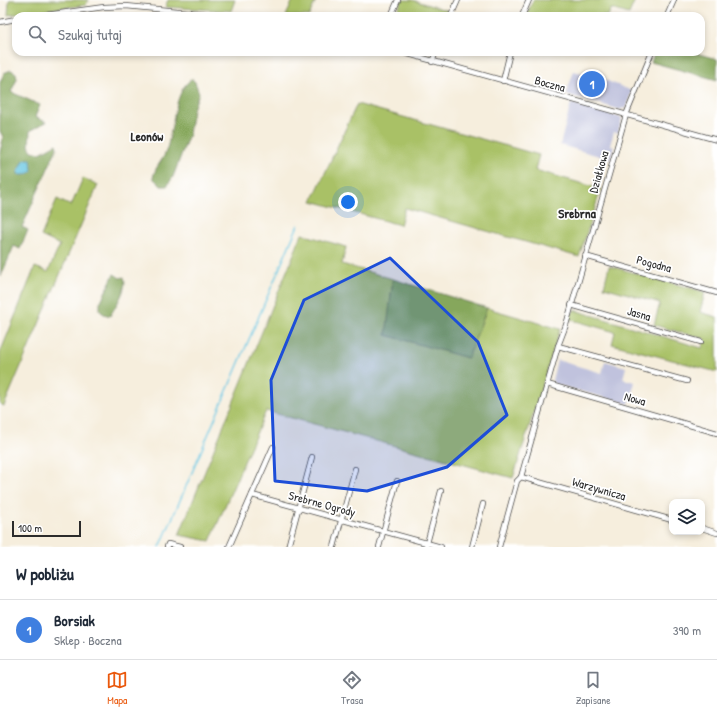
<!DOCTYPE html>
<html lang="pl">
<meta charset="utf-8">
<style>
:root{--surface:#fff;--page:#f2f2f3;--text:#1f2937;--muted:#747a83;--line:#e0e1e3;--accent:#ea580c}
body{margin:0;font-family:"Patrick Hand",sans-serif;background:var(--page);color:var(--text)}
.controls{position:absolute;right:12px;bottom:12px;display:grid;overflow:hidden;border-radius:8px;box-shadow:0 2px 6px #0003}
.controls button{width:36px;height:36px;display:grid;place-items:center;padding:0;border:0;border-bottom:1px solid var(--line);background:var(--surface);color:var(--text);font:20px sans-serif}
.scale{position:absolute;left:12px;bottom:10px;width:69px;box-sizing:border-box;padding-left:4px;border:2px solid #2b2b2b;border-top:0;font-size:11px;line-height:14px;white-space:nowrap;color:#2b2b2b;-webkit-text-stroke:3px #fff;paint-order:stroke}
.you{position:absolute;left:348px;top:202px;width:14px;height:14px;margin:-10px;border:3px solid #fff;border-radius:50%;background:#1a73e8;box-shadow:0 0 0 6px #1a73e833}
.badge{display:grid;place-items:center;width:26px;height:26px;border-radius:50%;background:var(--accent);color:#fff;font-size:13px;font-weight:700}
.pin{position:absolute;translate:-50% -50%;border:2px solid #fff;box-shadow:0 1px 4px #0006}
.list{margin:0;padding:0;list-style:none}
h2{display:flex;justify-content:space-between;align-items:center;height:52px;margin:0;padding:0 16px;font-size:17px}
h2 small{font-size:13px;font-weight:400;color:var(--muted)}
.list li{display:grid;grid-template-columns:26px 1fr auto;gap:12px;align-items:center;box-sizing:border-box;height:60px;padding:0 16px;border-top:1px solid var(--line)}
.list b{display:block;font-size:15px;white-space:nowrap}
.list p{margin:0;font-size:13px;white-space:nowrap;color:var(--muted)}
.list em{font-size:13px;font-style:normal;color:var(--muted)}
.icon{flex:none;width:22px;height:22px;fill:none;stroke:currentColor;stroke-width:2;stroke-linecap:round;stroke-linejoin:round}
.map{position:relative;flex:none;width:717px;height:547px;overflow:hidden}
.search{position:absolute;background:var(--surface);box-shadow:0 2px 6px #0003;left:12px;right:12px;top:12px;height:44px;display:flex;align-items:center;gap:10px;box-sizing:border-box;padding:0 14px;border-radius:12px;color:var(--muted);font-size:15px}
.sheet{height:112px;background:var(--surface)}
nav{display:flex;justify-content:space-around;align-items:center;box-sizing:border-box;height:56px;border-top:1px solid var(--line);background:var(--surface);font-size:11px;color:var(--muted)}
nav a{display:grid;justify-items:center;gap:2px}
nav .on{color:var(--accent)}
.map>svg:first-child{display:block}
</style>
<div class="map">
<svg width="717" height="547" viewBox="0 0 717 547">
<rect width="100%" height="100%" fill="#fff"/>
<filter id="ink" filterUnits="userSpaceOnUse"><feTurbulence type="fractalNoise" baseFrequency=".025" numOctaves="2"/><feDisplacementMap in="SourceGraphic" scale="8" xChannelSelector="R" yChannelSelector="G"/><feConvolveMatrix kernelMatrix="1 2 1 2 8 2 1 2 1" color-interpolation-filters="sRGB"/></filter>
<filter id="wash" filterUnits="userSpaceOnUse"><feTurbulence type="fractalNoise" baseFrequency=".012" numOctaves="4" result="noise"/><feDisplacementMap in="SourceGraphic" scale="16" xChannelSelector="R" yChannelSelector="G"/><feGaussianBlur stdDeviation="0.9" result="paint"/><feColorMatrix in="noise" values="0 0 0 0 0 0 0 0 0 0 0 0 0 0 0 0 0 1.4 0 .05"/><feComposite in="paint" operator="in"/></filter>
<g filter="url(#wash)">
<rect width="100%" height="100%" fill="#f6eedd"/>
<g fill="#c0c2dd">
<polygon points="574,71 598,77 632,91 625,109 622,108 621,110 566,94"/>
<polygon points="571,103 622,118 618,133 614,132 610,145 614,146 610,159 560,145"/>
<polygon points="557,360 602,373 605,361 626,367 623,379 635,382 629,404 554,384 552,380"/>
</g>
<g fill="#a9c166" stroke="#6a7648">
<polygon points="9,0 88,0 86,5 8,15"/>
<polygon points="168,0 235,0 231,11 165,7"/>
<polygon points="293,0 316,0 309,16 286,16"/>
<polygon points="402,0 412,0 449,11 447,16 395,16"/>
<polygon points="533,0 635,0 629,14 611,9 608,16 526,16"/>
<polygon points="357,104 539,155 535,170 601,189 579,257 405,208 400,225 312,201"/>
<polygon points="83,178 98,185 4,406 0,404 0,353 35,267 48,272 60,245 41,236 57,199 71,206"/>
<polygon points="302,234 346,247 342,264 393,279 387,335 468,358 487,308 560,329 513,478 266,411 210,541 179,535"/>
<polygon points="609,266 705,292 700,312 717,317 717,372 612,344 615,332 569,319 574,310 702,348 705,339 654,325 660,303 604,287"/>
</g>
<g fill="#86a75b" stroke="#586943">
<polygon points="655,52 691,52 717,59 717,80 651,62"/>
<polygon points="11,70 16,73 17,79 11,92 40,105 35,117 46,122 30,131 29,146 32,151 40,153 56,144 57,148 22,227 28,230 20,249 14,246 1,276 0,153 3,137 0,131 0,83 4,73"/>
<path d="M192,79L195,82L199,93L193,109L189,134L173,177L167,186H161L153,178C155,168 159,165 164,156C174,136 172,91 192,79Z"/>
<path d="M114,274L120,278L124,277C128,289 116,305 110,316L104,314L100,311V303Z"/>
<polygon points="393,279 487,308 468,358 386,335"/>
</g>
<path fill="#63c5e1" stroke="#477886" d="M27,159H31L32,171C28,175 22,176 18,174V172L24,160Z"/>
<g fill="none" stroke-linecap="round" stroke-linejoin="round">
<polyline stroke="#63c5e1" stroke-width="1.5" points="160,547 298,225"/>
</g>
</g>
<g filter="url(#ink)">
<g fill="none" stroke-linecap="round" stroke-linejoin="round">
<g stroke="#494846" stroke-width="6">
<g id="street">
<polyline points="39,16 104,7 126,6 228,16"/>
<polyline points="391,16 398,0"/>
<polyline points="451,16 458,0"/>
<polyline points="522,16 529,0"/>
<polyline points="667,16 674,0"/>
<polyline points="0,22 16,19"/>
<polyline points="401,52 717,140"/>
<polyline points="432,62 436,52"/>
<polyline points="503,81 510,52"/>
<polyline points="585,256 717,293"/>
<polyline points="571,305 701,342"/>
<polyline points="558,346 687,381"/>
<polyline points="547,384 717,433"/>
<polyline points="521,477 672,520"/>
<polyline points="252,495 441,547"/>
<polyline points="702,528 717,533"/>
<polyline points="167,547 168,544 180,547"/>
<polyline points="229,547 273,447"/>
<polyline points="288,547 312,457"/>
<polyline points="334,547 355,469"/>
<polyline points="379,547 397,481"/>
<polyline points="426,547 441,491"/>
<polyline points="472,547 483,504"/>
<polyline points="499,547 517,481 521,477 558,346 566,325 626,115 652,52"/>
</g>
</g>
<use href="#street" stroke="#fff" stroke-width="4.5"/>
</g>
</g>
<path fill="#1d4ed8" fill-opacity="0.2" stroke="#1d4ed8" stroke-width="3" stroke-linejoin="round" d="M390,258L478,342L507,415L447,467L367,491L275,481L271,380L304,300Z"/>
<g text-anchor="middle" stroke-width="3.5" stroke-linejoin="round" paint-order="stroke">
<g font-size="12" fill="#2b2b2b" stroke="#fff">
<text transform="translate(550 84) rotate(15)" y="4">Boczna</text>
<text transform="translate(599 172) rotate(-74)" y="4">Działkowa</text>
<text transform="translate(654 264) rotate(15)" y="4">Pogodna</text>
<text transform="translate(639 314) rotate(16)" y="4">Jasna</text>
<text transform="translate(635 399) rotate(16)" y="4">Nowa</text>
<text transform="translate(599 489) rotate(16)" y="4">Warzywnicza</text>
<text transform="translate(322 504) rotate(15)" y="4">Srebrne Ogrody</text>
</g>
<g font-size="13" font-weight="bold" fill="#2b2b2b" stroke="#fff">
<text x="147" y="141">Leonów</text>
<text x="577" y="218">Srebrna</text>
</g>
</g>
</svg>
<div class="controls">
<button><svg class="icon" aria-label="layers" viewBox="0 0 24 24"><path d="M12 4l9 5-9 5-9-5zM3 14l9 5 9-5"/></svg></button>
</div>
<div class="scale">100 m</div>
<div class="you"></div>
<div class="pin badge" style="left:592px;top:84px;background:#3f7fe0">1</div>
<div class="search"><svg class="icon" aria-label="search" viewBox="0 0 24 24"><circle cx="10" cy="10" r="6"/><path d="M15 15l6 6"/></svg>Szukaj tutaj</div>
</div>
<section class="sheet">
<h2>W pobliżu<small></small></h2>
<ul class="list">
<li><span class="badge" style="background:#3f7fe0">1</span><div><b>Borsiak</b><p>Sklep · Boczna</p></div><em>390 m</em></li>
</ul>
</section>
<nav>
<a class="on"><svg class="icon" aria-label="map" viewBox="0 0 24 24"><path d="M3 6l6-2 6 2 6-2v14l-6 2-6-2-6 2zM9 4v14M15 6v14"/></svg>Mapa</a>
<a><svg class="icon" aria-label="directions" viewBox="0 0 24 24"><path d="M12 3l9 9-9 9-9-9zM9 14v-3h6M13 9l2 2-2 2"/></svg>Trasa</a>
<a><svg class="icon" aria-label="saved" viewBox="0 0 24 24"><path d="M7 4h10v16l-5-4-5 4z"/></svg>Zapisane</a>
</nav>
